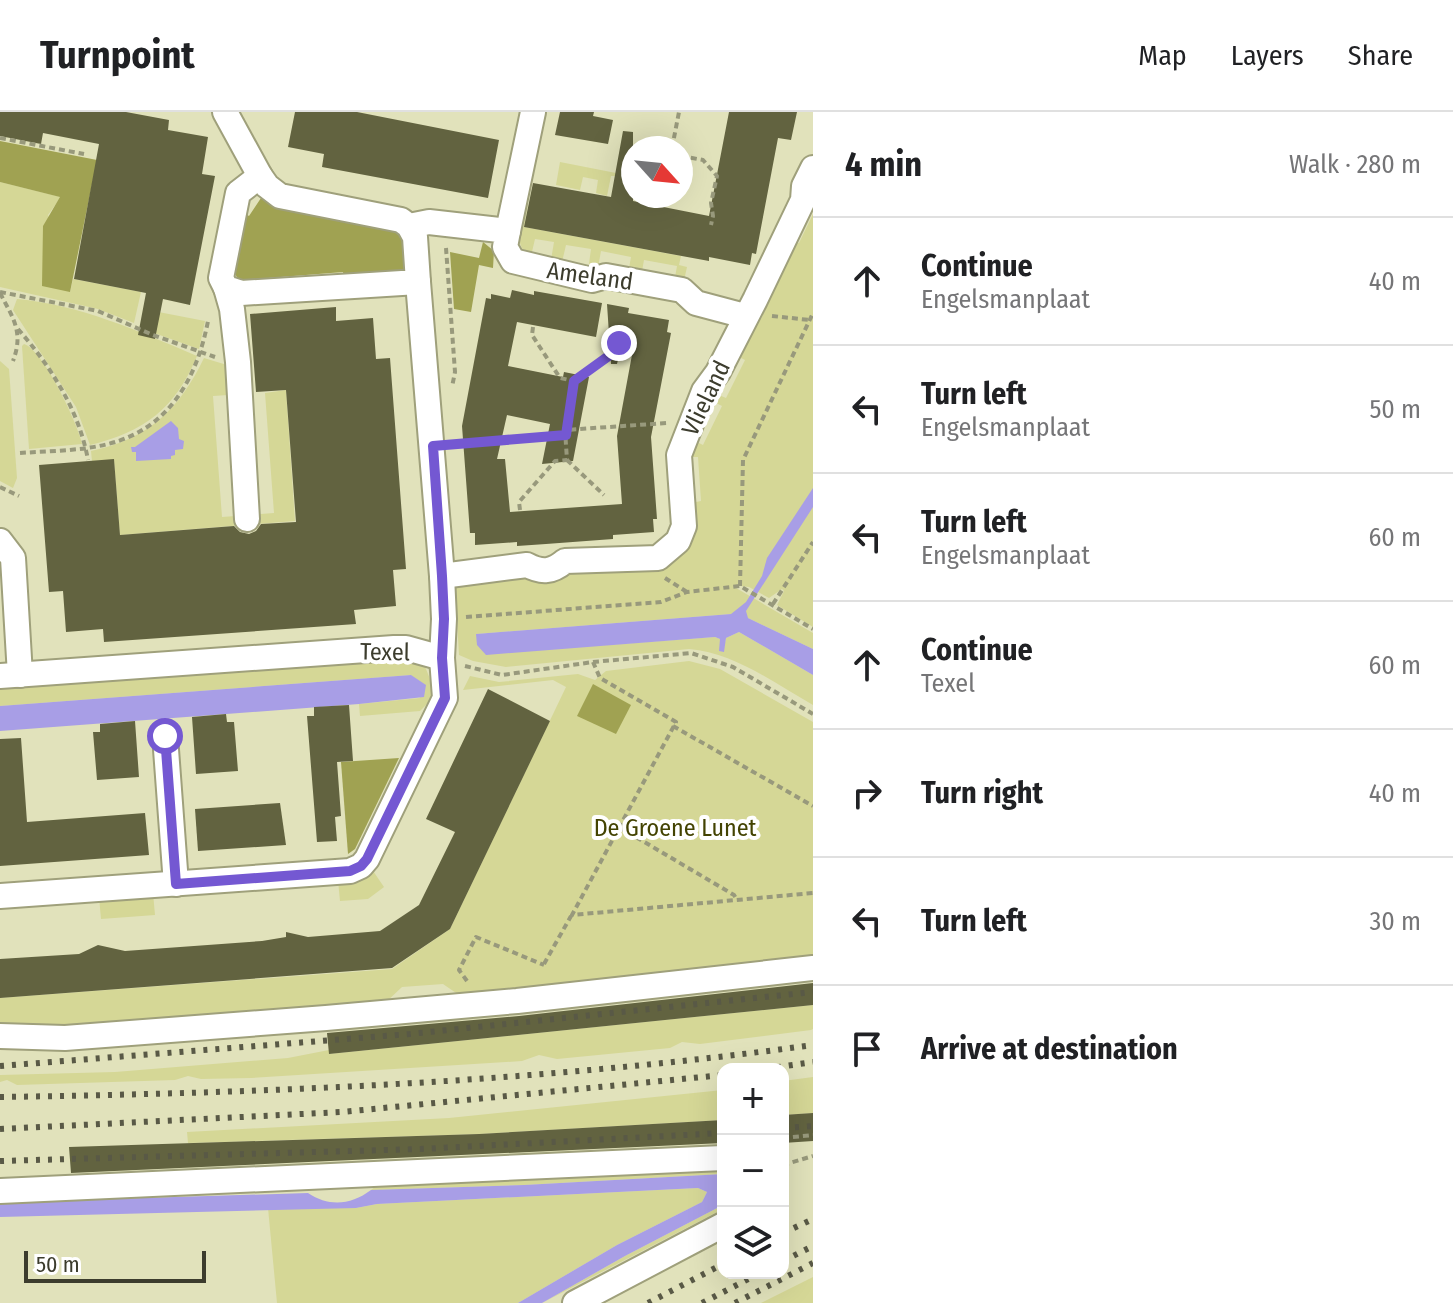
<!DOCTYPE html>
<meta charset="utf-8">
<style>
:root{--surface:#fff;--page:#f2f2f2;--text:#202124;--muted:#757577;--line:#e0e0e0}
body{margin:0;font-family:"Fira Sans Condensed",sans-serif;background:var(--page);color:var(--text)}
.controls{position:absolute;right:24px;bottom:24px;display:grid;overflow:hidden;border-radius:16px;box-shadow:0 8px 32px #0002}
.controls button{width:72px;height:72px;display:grid;place-items:center;padding:0;border:0;border-bottom:2px solid var(--line);background:var(--surface);color:var(--text);font:40px sans-serif}
.compass{position:absolute;left:621px;top:24px;width:72px;height:72px;border-radius:50%;background:var(--surface);box-shadow:0 8px 32px #0002;rotate:117deg}
.scale{position:absolute;left:24px;bottom:20px;width:182px;box-sizing:border-box;padding-left:8px;border:4px solid #3c3c2d;border-top:0;font-size:22px;line-height:28px;white-space:nowrap;color:#3c3c2d;-webkit-text-stroke:6px #fff;paint-order:stroke}
.stop{position:absolute;width:24px;height:24px;margin:-18px;border:6px solid #7458d2;border-radius:50%;background:#fff}
.stop.end{background:#7458d2;border-color:#fff;box-shadow:0 2px 8px #0008}
.list{margin:0;padding:0;list-style:none}
h2{display:flex;justify-content:space-between;align-items:center;height:104px;margin:0;padding:0 32px;font-size:34px}
h2 small{font-size:26px;font-weight:400;color:var(--muted)}
.list li{display:grid;grid-template-columns:52px 1fr auto;gap:24px;align-items:center;box-sizing:border-box;height:128px;padding:0 32px;border-top:2px solid var(--line)}
.list b{display:block;font-size:30px;white-space:nowrap}
.list p{margin:0;font-size:26px;white-space:nowrap;color:var(--muted)}
.list em{font-size:26px;font-style:normal;color:var(--muted)}
.icon{flex:none;width:44px;height:44px;fill:none;stroke:currentColor;stroke-width:2;stroke-linecap:round;stroke-linejoin:round}
.map{position:relative;flex:none;width:813px;height:1191px;overflow:hidden}
header{display:flex;align-items:center;gap:48px;box-sizing:border-box;height:112px;padding:0 40px;background:var(--surface);border-bottom:2px solid var(--line)}
header strong{font-size:38px}
nav{display:flex;gap:44px;margin-inline-start:auto;font-size:28px}
main{display:flex}
aside{flex:1;background:var(--surface)}
.map>svg:first-child{display:block}
</style>
<header>
<strong>Turnpoint</strong>
<nav><a>Map</a><a>Layers</a><a>Share</a></nav>
</header>
<main>
<div class="map">
<svg width="813" height="1191" viewBox="0 0 813 1191">
<rect width="100%" height="100%" fill="#e1e2bb"/>
<g fill="#d5d796">
<polygon points="560,50 616,61 616,64 611,64 607,84 596,81 598,68 583,65 580,78 556,73"/>
<polygon points="0,70 61,85 48,103 70,180 73,167 141,180 134,211 98,197 0,175"/>
<path d="M526,93H528L524,115L681,144L679,153L687,155L683,173L674,171L677,154L644,148L641,165L628,162L631,145L601,139L597,161L588,159L591,137L566,133L562,150L551,148L554,130L535,127L531,144C511,134 522,111 526,93Z"/>
<path d="M813,102V515L777,493L784,479L782,477L769,486L749,475L740,474V467L736,476L813,521V537L748,506L731,502L476,522L486,542L715,525L720,527L723,540L726,526L739,520L813,563V593C774,571 735,541 689,537L506,555L473,549L459,543L455,473L458,471L667,454L694,422L691,391L701,389L698,345H691L695,329L703,333L722,294L708,287L712,280L726,286L745,248L737,244L753,206L761,207L783,160L780,151L792,129L799,131Z"/>
<path d="M17,187C81,193 138,219 197,244C175,297 144,320 90,333L76,295L13,198Z"/>
<polygon points="143,197 205,209 199,237 154,221"/>
<path d="M24,232C43,238 77,310 82,332L29,337L22,234Z"/>
<path d="M204,246L227,253L228,283L213,284L222,405L274,401L265,281L286,278L295,409L120,423L114,348L92,349L91,339C148,327 179,298 204,246Z"/>
<polygon points="0,249 9,257 17,366 13,376 0,369"/>
<polygon points="395,544 424,552 434,577 428,591 420,599 360,604 359,592 420,586 411,563 0,594 0,574"/>
<polygon points="689,549 720,557 813,610 813,849 462,885 443,872 402,875 384,892 62,919 0,915 0,886 392,857 450,817 566,575 553,568 463,578 470,564 499,570 578,562 595,568 606,559"/>
<polygon points="371,756 384,775 368,787 340,789 338,768"/>
<polygon points="153,781 155,803 101,807 99,785"/>
<polygon points="813,893 813,917 811,918 700,932 682,930 670,936 557,947 539,943 522,949 251,966 201,967 188,964 175,968 17,973 7,968 0,970 0,963 115,960 288,946 329,938 329,942"/>
<polygon points="813,965 813,1001 783,1003 783,969"/>
<polygon points="723,978 723,1008 479,1022 188,1031 187,1020 449,1006"/>
<polygon points="723,1057 723,1062 524,1073 371,1078 380,1071"/>
<polygon points="698,1076 707,1080 702,1090 617,1133 518,1191 277,1191 268,1096 356,1096 377,1092"/>
<polygon points="723,1093 723,1097 542,1191 625,1144"/>
<polygon points="813,1165 813,1191 761,1191"/>
</g>
<g fill="#a0a252">
<polygon points="0,29 97,48 70,180 42,174 43,114 60,85 0,70"/>
<polygon points="261,86 393,115 404,126 408,161 344,166 343,160 256,167 255,174 239,170 233,157 244,101 249,104"/>
<polygon points="483,130 494,139 493,156 479,153 471,200 454,197 450,140 479,146"/>
<polygon points="593,572 631,593 616,622 577,604"/>
<polygon points="399,646 355,737 348,742 341,650"/>
</g>
<g fill="#a89ee6">
<polygon points="171,309 178,316 179,327 184,329 183,337 175,338 175,343 171,344 171,347 136,349 136,340 132,340 131,335 135,335"/>
<polygon points="813,376 813,395 746,499 748,506 813,537 813,563 739,520 726,526 724,540 719,539 720,527 715,525 486,543 477,533 476,522 731,502 746,490 762,464 767,446"/>
<polygon points="411,563 426,573 424,585 359,592 0,619 0,594"/>
<path d="M723,1062V1093L625,1144L542,1191H518L617,1133L702,1090L707,1080L698,1076L377,1092L356,1096L0,1105V1091L13,1090L308,1081C329,1095 351,1093 371,1078L524,1073Z"/>
</g>
<g fill="#626340">
<polygon points="0,0 126,0 169,8 168,18 208,25 202,62 215,64 190,193 163,187 155,227 138,223 146,181 74,167 99,32 43,21 41,32 0,24"/>
<polygon points="295,0 357,0 499,28 488,86 322,55 324,42 288,35"/>
<polygon points="560,0 594,0 593,4 613,8 608,32 555,23"/>
<polygon points="729,0 797,0 791,28 778,26 756,142 752,141 750,153 709,145 709,149 524,115 533,71 611,85 623,19 633,20 633,89 709,104"/>
<polygon points="512,178 534,183 534,179 602,191 596,225 517,210 508,254 563,265 564,260 589,265 573,349 542,352 550,312 507,303 497,347 505,347 510,400 622,392 617,324 634,232 622,230 617,252 611,252 607,192 629,196 628,201 669,208 667,220 671,221 651,325 657,407 653,407 654,420 613,423 613,427 546,432 517,434 517,430 475,433 475,421 470,421 462,314 486,186 491,187 491,182 510,186"/>
<polygon points="336,195 336,209 373,206 376,247 390,246 406,457 393,458 396,494 354,498 356,512 104,530 103,517 66,520 63,479 49,480 39,353 114,347 120,423 234,414 240,420 249,422 256,419 261,412 296,410 286,278 256,280 250,202"/>
<polygon points="488,577 550,609 450,817 392,856 0,886 0,847 79,842 98,833 125,839 262,829 286,825 286,820 308,825 380,819 419,793 455,720 426,707"/>
<polygon points="349,593 353,649 337,650 341,704 335,705 337,729 317,730 307,604 314,604 314,595"/>
<polygon points="226,602 227,610 234,610 238,659 196,662 192,605"/>
<polygon points="135,609 139,665 97,668 93,620 100,620 100,612"/>
<polygon points="21,626 27,710 145,701 149,743 0,754 0,627"/>
<polygon points="280,691 286,733 198,739 195,697"/>
<polygon points="813,871 813,893 329,942 327,921 519,904"/>
<polygon points="813,1001 813,1029 783,1031 783,1003"/>
<polygon points="723,1008 723,1031 71,1061 69,1035 479,1022"/>
</g>
<g fill="none" stroke-linecap="round" stroke-linejoin="round">
<g stroke="#9fa07b" stroke-width="28">
<g id="minor">
<polyline points="225,0 260,64"/>
<polyline points="409,114 415,125 418,170 241,181 226,176 221,166 238,81 260,64 267,74 280,84 401,108 409,114 429,110 508,119 505,135 513,149 592,168 606,164 682,178 696,191 745,204"/>
<polyline points="508,119 533,0"/>
<polyline points="226,176 232,197 238,250 247,407"/>
<polyline points="0,429 13,446 20,563"/>
<path d="M442,464L527,453C542,461 552,460 565,449L658,446L678,429L684,414L679,343L704,279L718,260L755,188L803,88L804,74L813,56"/>
<polyline points="0,564 394,536 406,536 442,546"/>
<polyline points="165,624 176,772"/>
<polyline points="0,784 350,759 361,754 367,747 445,586 442,546 444,507 442,464 418,170"/>
<polyline points="0,924 65,926 326,906 517,889 813,856"/>
<polyline points="0,1079 723,1046"/>
<polyline points="575,1191 723,1113"/>
</g>
</g>
<g stroke="#98997c" stroke-width="4" stroke-dasharray="6 4" stroke-linecap="butt">
<polyline points="0,26 84,42"/>
<polyline points="672,36 679,0"/>
<polyline points="681,44 703,48 717,64 711,91 713,104 711,113"/>
<polyline points="446,136 455,260 452,275"/>
<polyline points="0,180 98,199 153,223 215,245"/>
<path d="M0,181C13,206 24,220 13,249"/>
<polyline points="772,204 810,208"/>
<polyline points="533,215 532,223 560,266 574,269 565,318"/>
<path d="M18,217C51,255 79,298 88,348"/>
<polyline points="574,269 617,238 619,231"/>
<polyline points="455,332 566,323"/>
<path d="M20,341C49,339 80,339 108,332C169,317 197,266 208,209"/>
<polyline points="567,348 604,383"/>
<polyline points="0,375 19,384"/>
<polyline points="520,398 519,390 555,349 567,348 565,318 667,311"/>
<polyline points="665,466 687,480"/>
<polyline points="740,474 743,348 813,201"/>
<polyline points="773,492 813,430"/>
<polyline points="466,505 661,490 687,480 740,474 813,517"/>
<polyline points="593,550 600,566 676,610 572,803 813,781"/>
<polyline points="465,554 502,563 593,550 691,541 733,555 813,602"/>
<polyline points="673,614 813,694"/>
<polyline points="619,715 734,783 737,788"/>
<polyline points="544,852 571,804"/>
<polyline points="467,869 459,858 476,825 544,853"/>
<polyline points="783,1026 813,1023"/>
<polyline points="783,1053 813,1044"/>
</g>
<use href="#minor" stroke="#fff" stroke-width="24"/>
<g stroke="#595946" stroke-width="6" stroke-dasharray="4 8" stroke-linecap="butt">
<polyline points="0,954 410,922 813,880"/>
<polyline points="765,957 813,950"/>
<path d="M0,985C272,981 543,970 813,933"/>
<polyline points="783,1016 813,1014"/>
<polyline points="0,1017 342,1000 723,963"/>
<polyline points="0,1049 421,1037 723,1021"/>
<polyline points="783,1121 813,1107"/>
<polyline points="783,1149 813,1134"/>
<polyline points="648,1191 723,1152"/>
<polyline points="702,1191 760,1161"/>
<polyline points="735,1191 813,1151"/>
</g>
</g>
<g fill="none" stroke-linecap="round" stroke-linejoin="round">
<polyline stroke="#7458d2" stroke-width="10" points="165,624 176,772 350,759 361,754 367,747 445,586 442,546 444,507 442,464 433,334 566,323 574,269 617,238 619,231"/>
</g>
<g text-anchor="middle" stroke-width="8" stroke-linejoin="round" paint-order="stroke">
<g font-size="24" fill="#3c3c2d" stroke="#fff">
<text transform="translate(590 164) rotate(8)" y="8">Ameland</text>
<text transform="translate(706 286) rotate(-64)" y="8">Vlieland</text>
<text transform="translate(385 540) rotate(1)" y="8">Texel</text>
</g>
<g font-size="24" fill="#434302" stroke="#fff">
<text x="675" y="724">De Groene Lunet</text>
</g>
</g>
</svg>
<div class="controls">
<button>+</button>
<button>−</button>
<button><svg class="icon" aria-label="layers" viewBox="0 0 24 24"><path d="M12 4l9 5-9 5-9-5zM3 14l9 5 9-5"/></svg></button>
</div>
<svg class="compass" viewBox="-18 -18 36 36"><path d="M0-13l5 13h-10z" fill="#e53935"/><path d="M0 13l5-13h-10z" fill="#757577"/></svg>
<div class="scale">50 m</div>
<div class="stop" style="left:165px;top:624px"></div>
<div class="stop end" style="left:619px;top:231px"></div>
</div>
<aside>
<h2>4 min<small>Walk · 280 m</small></h2>
<ul class="list">
<li><svg class="icon" aria-label="ahead" viewBox="0 0 24 24"><path d="M12 20V5M6 11l6-6 6 6"/></svg><div><b>Continue</b><p>Engelsmanplaat</p></div><em>40 m</em></li>
<li><svg class="icon" aria-label="left" viewBox="0 0 24 24"><path d="M17 20v-9H6M10 6l-5 5 5 5"/></svg><div><b>Turn left</b><p>Engelsmanplaat</p></div><em>50 m</em></li>
<li><svg class="icon" aria-label="left" viewBox="0 0 24 24"><path d="M17 20v-9H6M10 6l-5 5 5 5"/></svg><div><b>Turn left</b><p>Engelsmanplaat</p></div><em>60 m</em></li>
<li><svg class="icon" aria-label="ahead" viewBox="0 0 24 24"><path d="M12 20V5M6 11l6-6 6 6"/></svg><div><b>Continue</b><p>Texel</p></div><em>60 m</em></li>
<li><svg class="icon" aria-label="right" viewBox="0 0 24 24"><path d="M7 20v-9h11M14 6l5 5-5 5"/></svg><div><b>Turn right</b></div><em>40 m</em></li>
<li><svg class="icon" aria-label="left" viewBox="0 0 24 24"><path d="M17 20v-9H6M10 6l-5 5 5 5"/></svg><div><b>Turn left</b></div><em>30 m</em></li>
<li><svg class="icon" aria-label="arrive" viewBox="0 0 24 24"><path d="M6 21V4h12l-3 4 3 4H6"/></svg><div><b>Arrive at destination</b></div></li>
</ul>
</aside>
</main>
